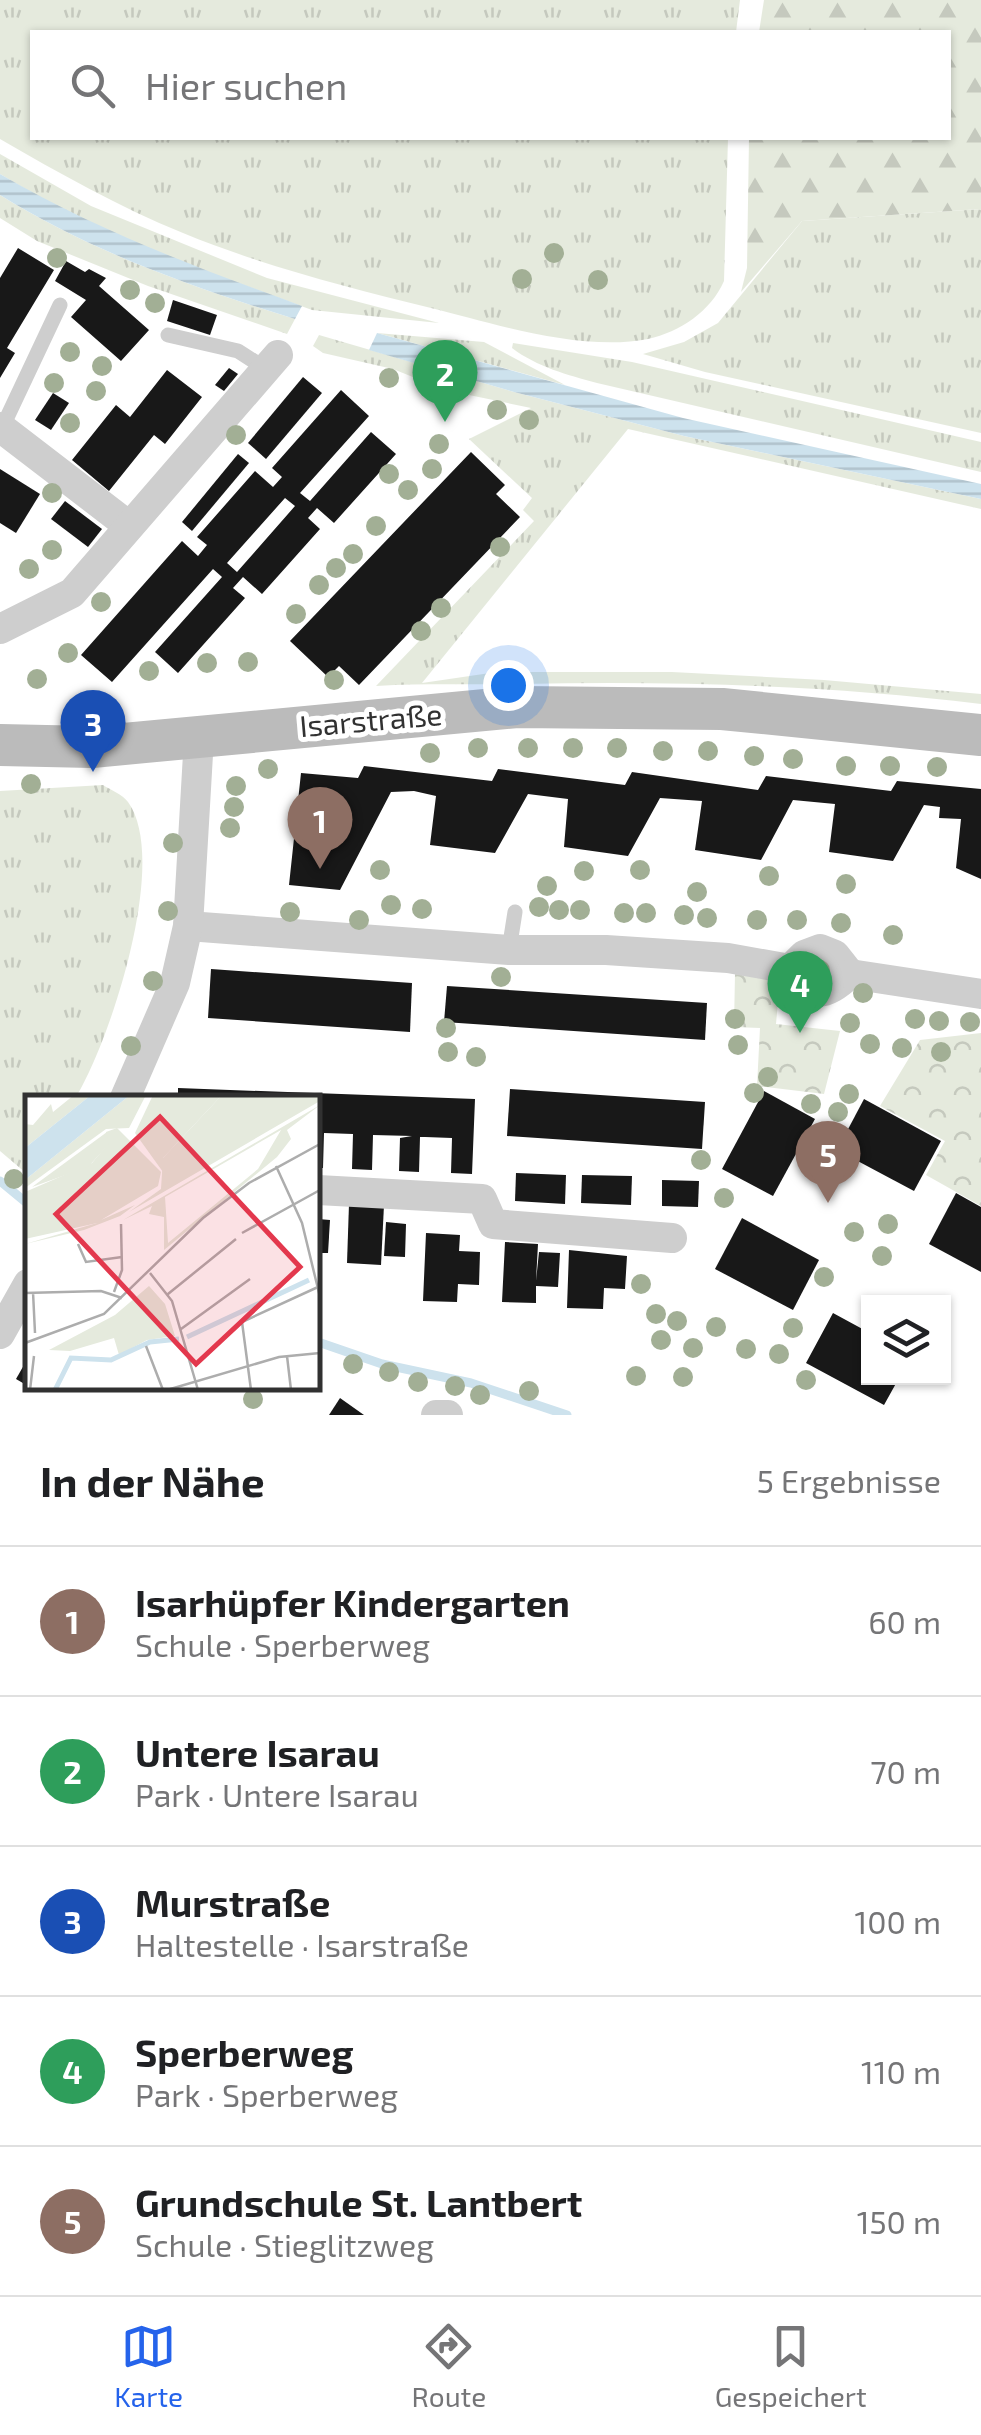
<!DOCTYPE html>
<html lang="de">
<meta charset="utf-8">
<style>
:root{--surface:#fff;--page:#f6f6f6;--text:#202124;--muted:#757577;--line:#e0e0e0;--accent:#2563eb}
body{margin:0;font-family:"Exo 2",sans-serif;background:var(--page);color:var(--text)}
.controls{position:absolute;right:30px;bottom:30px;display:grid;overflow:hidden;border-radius:0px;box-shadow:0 2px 8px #0004}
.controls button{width:90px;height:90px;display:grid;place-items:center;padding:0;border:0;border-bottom:2px solid var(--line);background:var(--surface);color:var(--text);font:50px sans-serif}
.you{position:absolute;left:508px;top:685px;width:35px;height:35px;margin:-25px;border:8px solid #fff;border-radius:50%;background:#1a73e8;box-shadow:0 0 0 15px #1a73e833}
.badge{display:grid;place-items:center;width:65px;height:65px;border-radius:50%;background:var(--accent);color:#fff;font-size:32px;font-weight:700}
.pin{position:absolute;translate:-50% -82px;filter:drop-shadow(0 2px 5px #0008)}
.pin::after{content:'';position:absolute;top:52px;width:35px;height:30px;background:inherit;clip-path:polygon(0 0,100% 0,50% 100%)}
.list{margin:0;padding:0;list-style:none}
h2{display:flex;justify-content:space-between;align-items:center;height:130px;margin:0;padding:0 40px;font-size:42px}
h2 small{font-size:32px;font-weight:400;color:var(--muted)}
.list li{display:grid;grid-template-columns:65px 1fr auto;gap:30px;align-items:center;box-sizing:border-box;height:150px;padding:0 40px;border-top:2px solid var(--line)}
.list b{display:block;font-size:38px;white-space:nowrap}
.list p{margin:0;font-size:32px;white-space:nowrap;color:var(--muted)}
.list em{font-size:32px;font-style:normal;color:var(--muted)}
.icon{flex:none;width:55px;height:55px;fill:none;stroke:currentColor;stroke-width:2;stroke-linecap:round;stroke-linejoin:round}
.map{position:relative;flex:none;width:981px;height:1415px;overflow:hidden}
.search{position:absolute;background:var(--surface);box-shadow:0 2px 8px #0004;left:30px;right:30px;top:30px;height:110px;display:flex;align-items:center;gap:25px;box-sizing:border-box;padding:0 35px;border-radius:0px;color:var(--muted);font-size:38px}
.sheet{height:880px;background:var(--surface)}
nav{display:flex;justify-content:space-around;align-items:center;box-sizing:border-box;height:140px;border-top:2px solid var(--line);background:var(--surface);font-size:28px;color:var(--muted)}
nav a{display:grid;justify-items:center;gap:5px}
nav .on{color:var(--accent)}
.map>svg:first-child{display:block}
</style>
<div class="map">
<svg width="981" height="1415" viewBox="0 0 981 1415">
<defs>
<pattern id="grass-tufts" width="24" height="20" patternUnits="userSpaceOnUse" patternTransform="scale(2.5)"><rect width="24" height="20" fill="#e5eadd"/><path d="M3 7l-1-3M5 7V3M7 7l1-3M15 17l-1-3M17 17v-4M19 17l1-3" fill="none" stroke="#c5c9be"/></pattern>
<pattern id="forest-firs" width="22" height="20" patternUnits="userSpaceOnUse" patternTransform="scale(2.5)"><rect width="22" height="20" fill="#e5eadd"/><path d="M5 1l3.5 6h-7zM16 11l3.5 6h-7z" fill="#c5c9be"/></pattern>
<pattern id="park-crowns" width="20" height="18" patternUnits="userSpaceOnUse" patternTransform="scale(2.5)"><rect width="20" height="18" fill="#e5eadd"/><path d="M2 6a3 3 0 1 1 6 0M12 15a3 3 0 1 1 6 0" fill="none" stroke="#c5c9be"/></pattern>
<pattern id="water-rules" width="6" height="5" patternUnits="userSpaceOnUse" patternTransform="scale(2.5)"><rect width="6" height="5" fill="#cde2ed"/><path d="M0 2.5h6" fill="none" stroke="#b0c2cc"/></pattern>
</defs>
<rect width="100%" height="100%" fill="#fff"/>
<g fill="url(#grass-tufts)">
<path d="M0,0H740L736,32H32V138H728L724,281C711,311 680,332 648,339C582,352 495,324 431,308C347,287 263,266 183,233C119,207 59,173 0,139Z"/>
<polygon points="0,154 91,206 267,278 439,323 312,310 164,256 63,211 0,174"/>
<path d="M0,195C92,252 192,287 295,319L287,334L148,286L37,241L0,218Z"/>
<polygon points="981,209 981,433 705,372 643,354 684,342 718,323 802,221"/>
<polygon points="377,333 484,342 565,385"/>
<path d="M319,335L514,392L684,436L981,499V509L628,429L422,683L497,672H672L824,680L981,694V704C829,685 675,681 522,684C473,685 425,683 376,686L534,521L523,510L532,498L469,439L531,408L445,390L393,369L323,353L313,346Z"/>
<path d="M513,343L632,362L981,442V472L597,383C568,375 537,367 512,348Z"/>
<path d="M103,785C111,790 123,795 128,802C170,860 110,1041 76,1097L28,1098L27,1174L0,1151V791Z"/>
</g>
<polygon fill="url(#forest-firs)" points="764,0 981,0 981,209 802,221 741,292 747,268 749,138 948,138 948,32 759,32"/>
<g fill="url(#park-crowns)">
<polygon points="735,974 780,979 776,1024 840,1031 824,1094 757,1086 760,1028 734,1027"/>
<polygon points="981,1033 981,1206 926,1175 945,1141 880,1106 920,1040"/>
</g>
<g fill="url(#water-rules)">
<path d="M0,174C96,230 198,268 302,306L295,319C192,287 92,252 0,195Z"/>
<polygon points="377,333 683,418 981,484 981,499 684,436 514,392 369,350"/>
</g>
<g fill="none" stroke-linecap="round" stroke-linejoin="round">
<g stroke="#cde2ed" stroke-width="9">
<polyline points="0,1181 28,1204"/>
<polyline points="318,1342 382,1364 471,1383 567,1415"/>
</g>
</g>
<g fill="#181818" fill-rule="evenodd">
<polygon points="18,248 54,270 7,348 15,353 0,378 0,278"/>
<polygon points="66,261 85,272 89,269 106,278 99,286 149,330 121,361 71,317 86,300 55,281"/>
<polygon points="173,300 217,315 210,335 167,321"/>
<polygon points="229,368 238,374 224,391 215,385"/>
<polygon points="167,370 202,397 165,444 154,435 109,491 72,460 116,405 130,417"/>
<polygon points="303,377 322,393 266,459 248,443"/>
<path d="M341,390L369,416L300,493L310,501L371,432L396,454L334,523L317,508L308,518L320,529L262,594L243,577L233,588L245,598L178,673L155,652L222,577L213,569L112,682L81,655L182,541L198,556L207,545L197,537L255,471L273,487L282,477L272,468ZM285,498L295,506L237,572L227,563Z"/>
<polygon points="53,393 69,403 51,430 35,420"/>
<polygon points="471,452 505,485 496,494 520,517 359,685 339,666 328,677 290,641"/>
<polygon points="238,454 249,463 192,531 182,522"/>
<polygon points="0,469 40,494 16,533 0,523"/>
<polygon points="65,501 102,529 88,547 51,519"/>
<polygon points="364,766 492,781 498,769 625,785 632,772 758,790 766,776 891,791 897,781 981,789 981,879 956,868 961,819 939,818 940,807 924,805 893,861 829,852 835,804 793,800 761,860 695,850 702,801 660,798 628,856 564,847 568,799 528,794 495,853 430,845 436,796 414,791 391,792 340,890 289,885 301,773 358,778"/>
<polygon points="211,969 412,983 410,1032 208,1018"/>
<polygon points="447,986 707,1003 705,1040 444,1022"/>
<polygon points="178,1088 475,1099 472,1174 451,1173 452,1138 425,1137 420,1137 419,1172 399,1171 400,1138 412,1136 373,1135 372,1170 352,1169 353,1134 324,1133 323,1168 318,1168 318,1098 178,1098"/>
<polygon points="510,1089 705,1102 702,1149 507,1136"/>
<polygon points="764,1091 815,1119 773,1196 722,1169"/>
<polygon points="864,1099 941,1141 914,1191 837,1150"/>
<polygon points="516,1173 566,1175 565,1204 515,1201"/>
<polygon points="582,1175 632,1176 631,1205 581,1203"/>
<polygon points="662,1180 699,1181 698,1207 662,1206"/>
<polygon points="956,1193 981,1207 981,1272 929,1244"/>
<polygon points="349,1204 384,1205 381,1265 347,1263"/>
<polygon points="742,1218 819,1260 793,1310 715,1269"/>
<polygon points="318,1219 330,1220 328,1253 318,1253"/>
<polygon points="386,1222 406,1224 405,1257 384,1256"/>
<polygon points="426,1233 460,1235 459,1251 480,1252 479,1285 458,1284 457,1302 423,1301"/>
<polygon points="505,1242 538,1244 536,1281 539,1252 560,1253 558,1287 536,1286 536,1303 502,1302"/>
<polygon points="569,1250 627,1256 625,1289 604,1288 603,1309 567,1308"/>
<polygon points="833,1313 868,1332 868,1378 899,1378 884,1405 806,1363"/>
<polygon points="28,1358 28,1386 16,1379"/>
<polygon points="340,1398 364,1415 329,1415"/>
</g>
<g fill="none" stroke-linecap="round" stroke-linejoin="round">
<g stroke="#cecece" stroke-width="15">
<polyline points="168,335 238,351 266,369"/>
<polyline points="2,428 60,305"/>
<polyline points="509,950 515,912"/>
</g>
<g stroke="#cecece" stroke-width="30">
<polyline points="0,427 129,526"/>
<polyline points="0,629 72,593 278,355"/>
<polyline points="188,926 509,950 606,950 728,958 790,969"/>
<path d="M820,949L835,955L850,974C823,998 812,999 790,969L804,955Z"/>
<polyline points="850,974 981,994"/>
<polyline points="125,1098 175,983 188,926 199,737"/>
<polyline points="318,1190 482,1199 493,1224 672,1238"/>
<polyline points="0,1334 28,1284"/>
<polyline points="436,1415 448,1415"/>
</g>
<polyline stroke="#bbb" stroke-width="42" points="0,745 92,747 517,707 722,709 981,735"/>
</g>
<g fill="#a2af95">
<circle cx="554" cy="253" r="10"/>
<circle cx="57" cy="258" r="10"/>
<circle cx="522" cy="279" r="10"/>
<circle cx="598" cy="280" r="10"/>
<circle cx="130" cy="290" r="10"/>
<circle cx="155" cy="303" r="10"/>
<circle cx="70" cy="352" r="10"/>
<circle cx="102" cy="366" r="10"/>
<circle cx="389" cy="378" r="10"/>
<circle cx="54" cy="383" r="10"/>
<circle cx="96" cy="391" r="10"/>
<circle cx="497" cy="410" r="10"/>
<circle cx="529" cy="420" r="10"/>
<circle cx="70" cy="423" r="10"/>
<circle cx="236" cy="435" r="10"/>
<circle cx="439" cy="444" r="10"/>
<circle cx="432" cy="469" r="10"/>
<circle cx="389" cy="474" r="10"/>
<circle cx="408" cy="490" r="10"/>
<circle cx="52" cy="493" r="10"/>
<circle cx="376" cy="526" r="10"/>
<circle cx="500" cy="547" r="10"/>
<circle cx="52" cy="550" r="10"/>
<circle cx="353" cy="554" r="10"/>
<circle cx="336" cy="568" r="10"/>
<circle cx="29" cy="569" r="10"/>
<circle cx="319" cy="585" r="10"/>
<circle cx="101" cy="602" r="10"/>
<circle cx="441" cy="608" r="10"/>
<circle cx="296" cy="614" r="10"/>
<circle cx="421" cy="631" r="10"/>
<circle cx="68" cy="653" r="10"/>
<circle cx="248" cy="662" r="10"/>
<circle cx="207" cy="663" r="10"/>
<circle cx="149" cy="671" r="10"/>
<circle cx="37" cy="679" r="10"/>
<circle cx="334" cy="680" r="10"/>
<circle cx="478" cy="748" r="10"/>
<circle cx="528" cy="748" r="10"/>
<circle cx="573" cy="748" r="10"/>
<circle cx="617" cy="748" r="10"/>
<circle cx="663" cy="751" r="10"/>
<circle cx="708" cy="751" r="10"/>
<circle cx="430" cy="753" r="10"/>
<circle cx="754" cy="756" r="10"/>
<circle cx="793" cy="759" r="10"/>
<circle cx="846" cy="766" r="10"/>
<circle cx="890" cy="766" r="10"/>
<circle cx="937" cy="767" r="10"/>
<circle cx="268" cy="769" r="10"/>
<circle cx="31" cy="784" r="10"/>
<circle cx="236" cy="786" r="10"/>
<circle cx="234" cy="807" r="10"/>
<circle cx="230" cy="828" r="10"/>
<circle cx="173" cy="843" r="10"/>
<circle cx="380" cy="870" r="10"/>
<circle cx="640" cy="870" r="10"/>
<circle cx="584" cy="871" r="10"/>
<circle cx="769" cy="876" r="10"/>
<circle cx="846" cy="884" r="10"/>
<circle cx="547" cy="886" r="10"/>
<circle cx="697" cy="892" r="10"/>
<circle cx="391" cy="905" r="10"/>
<circle cx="539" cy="907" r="10"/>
<circle cx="422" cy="909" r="10"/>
<circle cx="559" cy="910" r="10"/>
<circle cx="580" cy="910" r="10"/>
<circle cx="168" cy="911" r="10"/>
<circle cx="290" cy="912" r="10"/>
<circle cx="624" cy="913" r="10"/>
<circle cx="646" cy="913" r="10"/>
<circle cx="684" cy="915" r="10"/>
<circle cx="707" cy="918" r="10"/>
<circle cx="359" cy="920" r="10"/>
<circle cx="757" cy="920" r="10"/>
<circle cx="797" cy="920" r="10"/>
<circle cx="841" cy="923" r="10"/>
<circle cx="893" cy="935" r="10"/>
<circle cx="820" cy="970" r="10"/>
<circle cx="501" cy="977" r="10"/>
<circle cx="153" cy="981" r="10"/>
<circle cx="863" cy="993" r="10"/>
<circle cx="735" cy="1019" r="10"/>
<circle cx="915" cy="1019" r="10"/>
<circle cx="939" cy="1021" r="10"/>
<circle cx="970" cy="1022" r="10"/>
<circle cx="850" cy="1023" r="10"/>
<circle cx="446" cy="1028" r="10"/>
<circle cx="870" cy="1044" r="10"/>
<circle cx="738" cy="1045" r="10"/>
<circle cx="131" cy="1046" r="10"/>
<circle cx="902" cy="1048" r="10"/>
<circle cx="448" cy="1052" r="10"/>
<circle cx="941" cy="1052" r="10"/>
<circle cx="476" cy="1057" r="10"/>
<circle cx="768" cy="1077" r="10"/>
<circle cx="754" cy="1093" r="10"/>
<circle cx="849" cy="1094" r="10"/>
<circle cx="811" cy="1104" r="10"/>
<circle cx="838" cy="1112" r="10"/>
<circle cx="701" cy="1160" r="10"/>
<circle cx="14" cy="1179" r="10"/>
<circle cx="724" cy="1198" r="10"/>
<circle cx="888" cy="1224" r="10"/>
<circle cx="854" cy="1232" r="10"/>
<circle cx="882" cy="1256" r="10"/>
<circle cx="824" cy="1277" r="10"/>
<circle cx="641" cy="1284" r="10"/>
<circle cx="656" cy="1314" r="10"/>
<circle cx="677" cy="1321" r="10"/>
<circle cx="716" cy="1327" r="10"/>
<circle cx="793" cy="1328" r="10"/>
<circle cx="661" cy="1340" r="10"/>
<circle cx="693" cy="1348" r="10"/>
<circle cx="746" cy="1349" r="10"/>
<circle cx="779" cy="1354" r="10"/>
<circle cx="353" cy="1364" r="10"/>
<circle cx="389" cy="1372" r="10"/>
<circle cx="636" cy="1376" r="10"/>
<circle cx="683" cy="1377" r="10"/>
<circle cx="806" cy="1380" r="10"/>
<circle cx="418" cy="1382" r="10"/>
<circle cx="455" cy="1386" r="10"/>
<circle cx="529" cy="1391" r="10"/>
<circle cx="480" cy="1395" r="10"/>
<circle cx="253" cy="1399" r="10"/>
</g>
<g text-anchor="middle" stroke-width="10" stroke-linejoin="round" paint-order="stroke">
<g font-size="30" fill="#313131" stroke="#fff">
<text transform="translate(371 721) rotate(-5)" y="10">Isarstraße</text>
</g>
</g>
<g transform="translate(25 1095)">
<rect width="295" height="295" fill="#fff"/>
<path d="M49,0H66L0,53V29L8,30L26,9L28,17ZM197,0H293L295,6L104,117L136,94L138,63ZM295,10L262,35L266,44L252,62L139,155V122L124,119L127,111L98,125ZM256,35L233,74L143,148L140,102ZM92,33L136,77L133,91L76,125L110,110L95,121L59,135L0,149L72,128L0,144V97L67,68L83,49L81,37ZM124,191L140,209L150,241L122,245L94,260L89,243L45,256L24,255L90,220Z" fill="#e5eadd" fill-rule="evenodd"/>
<path d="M105,0H121L104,33L81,34L0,93V85ZM128,0H197L138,63V77L110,38ZM82,37L84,49L63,72L7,92Z" fill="#e5eadd"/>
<path d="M66,0H105L0,85V53Z" fill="#cde2ed"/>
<path fill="none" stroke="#cde2ed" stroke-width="5" d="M162,242L284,185M30,295L46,263L86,265L125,247L154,244"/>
<path fill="none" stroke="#adadad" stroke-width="2.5" d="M251,71L277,128L295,202M217,138L295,95M53,149L61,167L97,162M125,178L147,206L173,295M8,197L10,238M89,197L97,175L96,129M0,198L76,196L97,203M143,199L211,144M156,234L225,184M0,248L79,219L178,123L224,88L295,49M121,251L138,295M262,261L266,295M5,295L9,261M142,295L254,262L295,258M226,295L217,227L293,192"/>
<path fill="#e3384d" fill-opacity="0.15" stroke="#e3384d" stroke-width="5" d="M135,22L275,172L171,269L31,119Z"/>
<rect width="295" height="295" fill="none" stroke="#313131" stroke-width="5"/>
</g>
</svg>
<div class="controls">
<button><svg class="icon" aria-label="layers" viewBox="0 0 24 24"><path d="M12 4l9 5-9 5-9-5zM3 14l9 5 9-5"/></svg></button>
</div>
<div class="you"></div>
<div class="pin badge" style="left:320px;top:869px;background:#8d6e63">1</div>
<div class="pin badge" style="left:445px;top:422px;background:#2e9e5b">2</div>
<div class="pin badge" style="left:93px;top:772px;background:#1a4fb4">3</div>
<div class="pin badge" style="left:800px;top:1033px;background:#2e9e5b">4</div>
<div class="pin badge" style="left:828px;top:1203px;background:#8d6e63">5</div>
<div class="search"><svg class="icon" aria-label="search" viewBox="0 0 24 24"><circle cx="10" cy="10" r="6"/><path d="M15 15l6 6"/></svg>Hier suchen</div>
</div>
<section class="sheet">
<h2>In der Nähe<small>5 Ergebnisse</small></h2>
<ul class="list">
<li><span class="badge" style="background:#8d6e63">1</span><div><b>Isarhüpfer Kindergarten</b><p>Schule · Sperberweg</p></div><em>60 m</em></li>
<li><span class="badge" style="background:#2e9e5b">2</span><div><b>Untere Isarau</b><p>Park · Untere Isarau</p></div><em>70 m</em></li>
<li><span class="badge" style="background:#1a4fb4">3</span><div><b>Murstraße</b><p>Haltestelle · Isarstraße</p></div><em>100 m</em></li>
<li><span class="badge" style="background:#2e9e5b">4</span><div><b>Sperberweg</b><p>Park · Sperberweg</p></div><em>110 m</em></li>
<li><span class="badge" style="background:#8d6e63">5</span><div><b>Grundschule St. Lantbert</b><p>Schule · Stieglitzweg</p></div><em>150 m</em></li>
</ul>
</section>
<nav>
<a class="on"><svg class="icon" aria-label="map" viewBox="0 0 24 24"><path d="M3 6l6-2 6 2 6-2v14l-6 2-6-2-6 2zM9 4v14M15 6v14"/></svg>Karte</a>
<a><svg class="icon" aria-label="directions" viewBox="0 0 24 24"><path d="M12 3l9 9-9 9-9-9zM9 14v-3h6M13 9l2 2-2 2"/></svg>Route</a>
<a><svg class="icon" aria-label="saved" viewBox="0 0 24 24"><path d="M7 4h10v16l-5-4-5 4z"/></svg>Gespeichert</a>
</nav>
